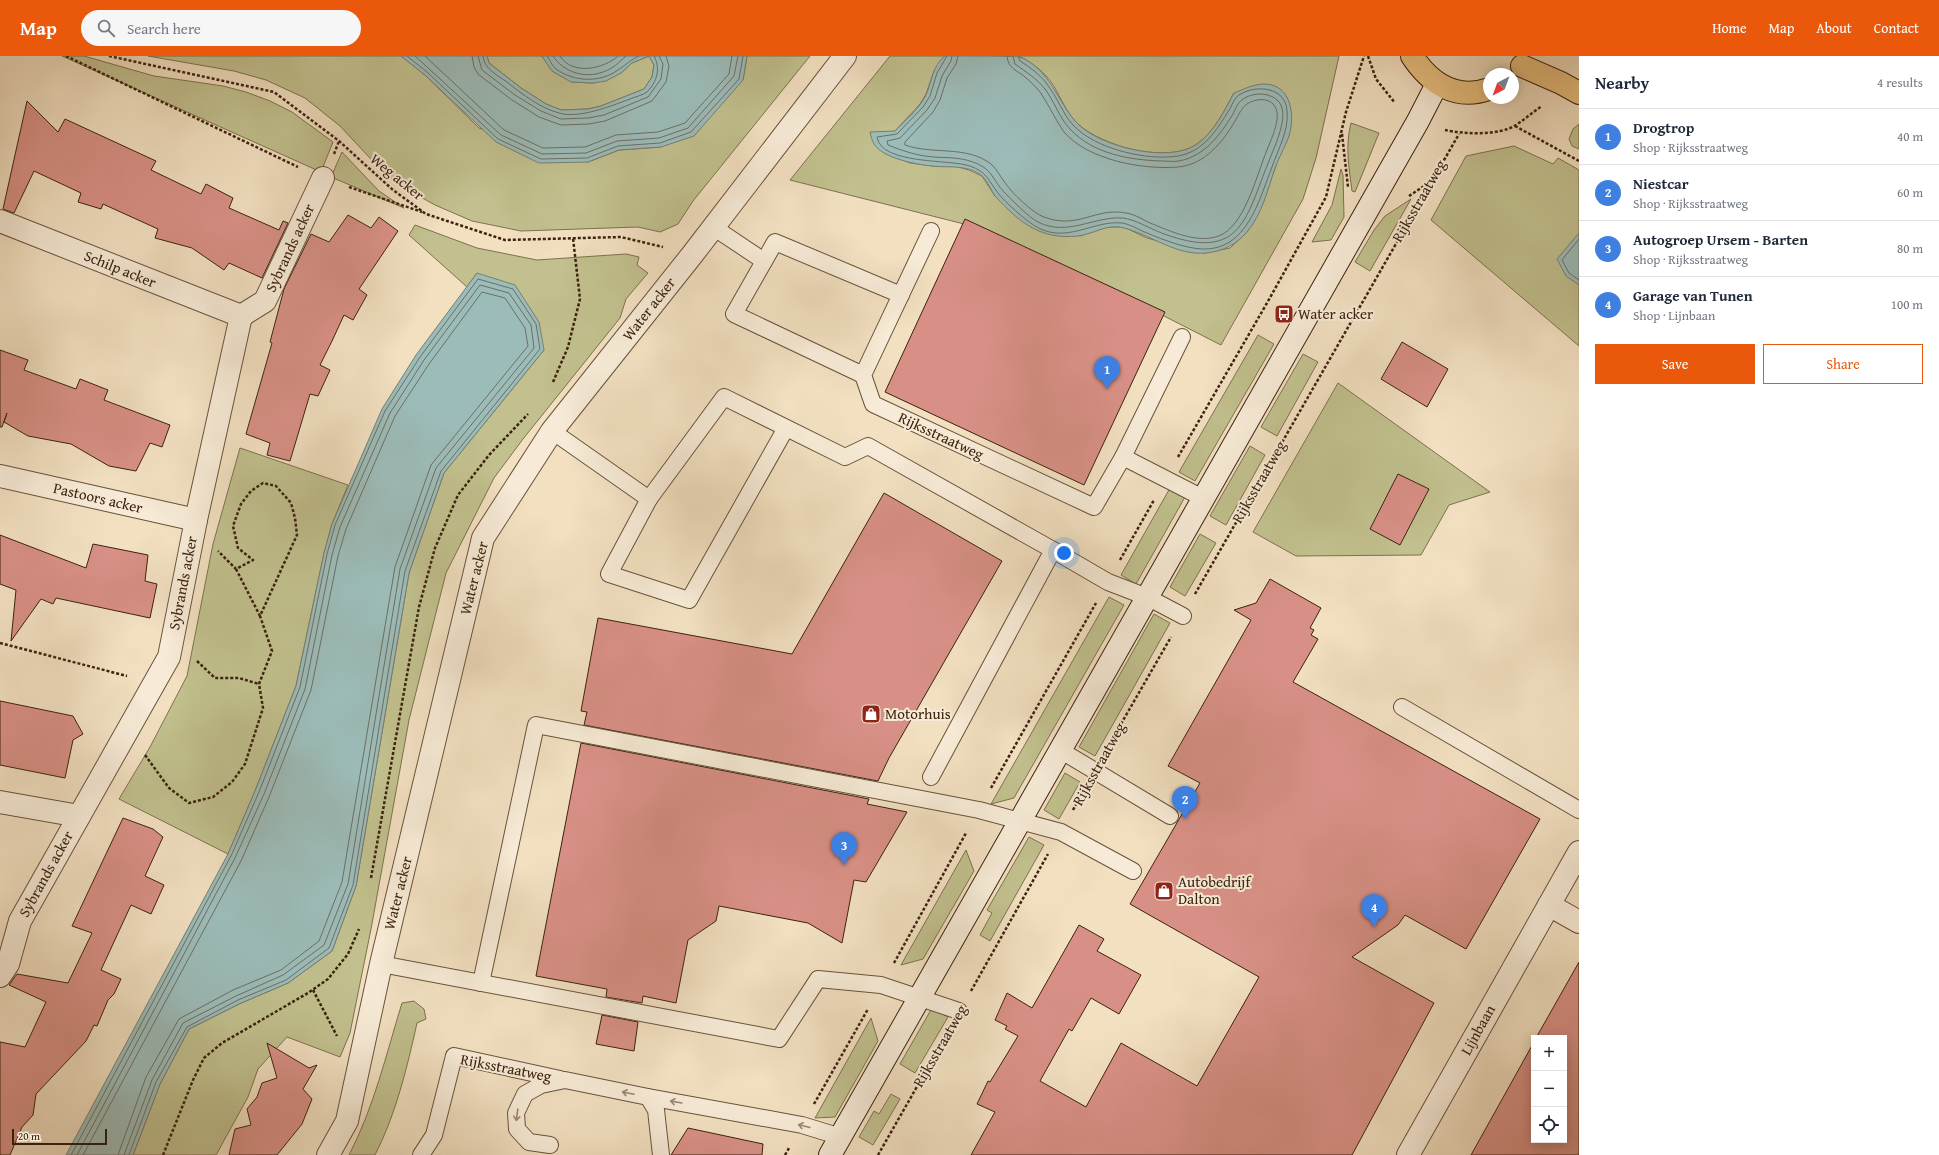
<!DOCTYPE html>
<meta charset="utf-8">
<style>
:root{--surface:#fff;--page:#f6f6f7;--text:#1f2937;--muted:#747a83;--line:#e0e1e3;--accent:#ea580c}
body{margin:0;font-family:"Gentium Book Plus",serif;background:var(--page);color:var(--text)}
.controls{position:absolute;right:12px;bottom:12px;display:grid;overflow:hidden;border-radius:0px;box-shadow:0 2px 10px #0003}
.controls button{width:36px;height:36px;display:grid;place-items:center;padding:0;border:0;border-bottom:1px solid var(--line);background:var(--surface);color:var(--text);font:20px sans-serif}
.compass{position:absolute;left:1483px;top:12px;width:36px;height:36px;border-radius:50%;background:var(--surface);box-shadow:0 2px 10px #0003;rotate:221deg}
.scale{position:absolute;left:12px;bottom:10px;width:95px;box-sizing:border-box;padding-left:4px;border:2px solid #3c220e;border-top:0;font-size:11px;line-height:14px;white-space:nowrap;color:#3c220e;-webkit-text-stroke:3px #f7ebd7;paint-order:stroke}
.you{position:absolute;left:1064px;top:497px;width:14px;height:14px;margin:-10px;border:3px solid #fff;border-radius:50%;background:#1a73e8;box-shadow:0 0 0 6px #1a73e833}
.badge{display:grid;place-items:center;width:26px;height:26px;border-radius:50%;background:var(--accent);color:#fff;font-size:13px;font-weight:700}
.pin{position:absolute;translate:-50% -33px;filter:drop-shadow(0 1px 2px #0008)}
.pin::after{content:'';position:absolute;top:21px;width:14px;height:12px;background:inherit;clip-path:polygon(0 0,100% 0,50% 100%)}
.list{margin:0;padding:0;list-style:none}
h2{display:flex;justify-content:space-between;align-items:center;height:52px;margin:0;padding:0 16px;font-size:17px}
h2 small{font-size:13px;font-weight:400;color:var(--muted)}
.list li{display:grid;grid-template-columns:26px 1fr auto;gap:12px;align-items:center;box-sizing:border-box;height:56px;padding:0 16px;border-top:1px solid var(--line)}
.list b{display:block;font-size:15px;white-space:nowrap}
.list p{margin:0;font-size:13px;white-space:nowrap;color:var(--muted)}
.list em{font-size:13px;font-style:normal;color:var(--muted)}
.actions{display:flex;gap:8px;padding:12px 16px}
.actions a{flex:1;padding:9px 0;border:1px solid var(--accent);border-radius:0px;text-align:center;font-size:14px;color:var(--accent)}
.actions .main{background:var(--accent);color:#fff}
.icon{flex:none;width:22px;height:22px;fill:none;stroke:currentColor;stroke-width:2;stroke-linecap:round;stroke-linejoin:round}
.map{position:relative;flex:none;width:1579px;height:1099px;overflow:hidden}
header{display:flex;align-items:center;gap:24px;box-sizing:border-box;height:56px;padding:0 20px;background:var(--accent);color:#fff}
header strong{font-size:19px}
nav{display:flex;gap:22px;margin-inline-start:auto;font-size:14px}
.search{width:280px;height:36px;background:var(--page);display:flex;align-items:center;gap:10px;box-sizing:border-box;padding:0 14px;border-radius:22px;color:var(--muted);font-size:15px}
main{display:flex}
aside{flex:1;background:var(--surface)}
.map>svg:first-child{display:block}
</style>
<header>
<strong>Map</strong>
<div class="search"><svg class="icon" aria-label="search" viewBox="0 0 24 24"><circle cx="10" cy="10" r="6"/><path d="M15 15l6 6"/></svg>Search here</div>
<nav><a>Home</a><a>Map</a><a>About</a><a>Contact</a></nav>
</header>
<main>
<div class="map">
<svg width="1579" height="1099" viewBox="0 0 1579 1099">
<rect width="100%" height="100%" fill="#f2e0c1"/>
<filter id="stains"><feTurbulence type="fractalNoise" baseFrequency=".005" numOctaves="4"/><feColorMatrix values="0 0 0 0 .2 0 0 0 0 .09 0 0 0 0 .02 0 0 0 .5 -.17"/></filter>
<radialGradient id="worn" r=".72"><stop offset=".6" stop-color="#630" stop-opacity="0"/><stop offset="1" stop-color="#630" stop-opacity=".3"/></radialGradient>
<g fill="#c1c08e" stroke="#7e714e">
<polygon points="62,0 84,0 154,20 223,30 246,36 270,45 292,56 333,86 321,116"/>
<polygon points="148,0 401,0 425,19 479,72 588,106 619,94 661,91 743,24 747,0 810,0 693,145 678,168 660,176 638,171 521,175 472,165 435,149 403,131 382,115 340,70 305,42 266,24 234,15"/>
<polygon points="487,0 542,0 552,15 572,26 593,27 621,17 632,7 649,0 654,9 652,21 644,33 601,50 588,53 561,54 546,48 521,32 489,7"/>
<path d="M890,0H945L934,15L926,38L920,48L895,75L884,97L910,107L933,110H955L969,114L982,120L995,140L1080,180L1106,171H1124L1147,182L1205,197L1230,192L1247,176L1258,157L1276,110L1234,37C1224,55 1215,75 1197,88C1168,109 1102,90 1078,68C1067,58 1061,42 1053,29C1045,16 1032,7 1019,0H1339L1316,102L1303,143L1221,289L1162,259L964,168L790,124Z"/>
<path d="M1351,67L1379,77L1355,136L1352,135C1349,112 1345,90 1351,67Z"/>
<polygon points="1579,68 1579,93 1572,90 1569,83 1573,73"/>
<polygon points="1514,90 1553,108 1558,102 1579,114 1579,290 1431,164 1466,100"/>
<polygon points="342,96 379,135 404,152 331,121"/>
<polygon points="1341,113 1343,119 1344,161 1331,184 1312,186 1332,149"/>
<polygon points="1411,143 1370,215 1355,206 1374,174 1385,160"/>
<polygon points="415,169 477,192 537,204 626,198 639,201 637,209 648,217 626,243 620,262 523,383 494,422 446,517 409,664 371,873 350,977 340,1001 287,981 258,1013 248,1041 216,1099 133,1099 160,1028 189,973 239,948 288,927 332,895 356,830 409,517 444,417 544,294 477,217 467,231 409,179"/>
<polygon points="1258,279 1274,288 1195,425 1179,416"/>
<polygon points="1303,298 1318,306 1277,380 1261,371"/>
<polygon points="1338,327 1490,436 1449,449 1421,499 1296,500 1253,476"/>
<polygon points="1250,390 1265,399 1226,469 1210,460"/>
<polygon points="240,392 348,429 332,468 324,497 296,630 255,735 228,798 119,743 150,691 187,620 213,488"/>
<polygon points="1170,432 1185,441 1136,528 1121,519"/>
<polygon points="1200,478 1216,487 1185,540 1170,531"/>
<polygon points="1109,541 1124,549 1014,742 991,748"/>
<polygon points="1154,558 1170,567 1095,700 1079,691"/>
<polygon points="1065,717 1080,726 1059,763 1044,754"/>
<polygon points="1029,781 1044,789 990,885 980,879 992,857 987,854"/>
<polygon points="966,794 974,815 923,903 901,909"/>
<path d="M414,945L424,953L426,963L417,967C407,1012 396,1058 375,1099H349C374,1051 386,999 402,947Z"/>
<polygon points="932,952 948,961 915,1017 900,1008"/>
<polygon points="871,962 878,985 835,1061 815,1062"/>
<polygon points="891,1038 900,1043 873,1089 859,1081 874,1055 879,1058"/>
</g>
<g fill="#9cbcb9" stroke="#767e75">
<polygon points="401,0 487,0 489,7 521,32 546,48 561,54 588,53 601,50 644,33 652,21 654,9 649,0 632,7 621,17 606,25 593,27 571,26 552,15 542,0 747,0 743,24 694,80 661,91 619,94 588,106 539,107 496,86 425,19"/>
<path d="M945,0C959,0 1011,0 1020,1C1050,13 1057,45 1076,66C1098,91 1170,108 1197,88C1215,75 1224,55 1234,37C1244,33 1254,28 1265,28C1292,29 1295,60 1289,80C1285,91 1279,101 1275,112C1268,133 1262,158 1247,176C1236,189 1223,195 1206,197C1177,200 1151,179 1124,172C1108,167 1094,178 1078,180C1041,184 1020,167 996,141C991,135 988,125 982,120C968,108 949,112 933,110C918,109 882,102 874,88C872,85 871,80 870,76L895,75C906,64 919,53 926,39C932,26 932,10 945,0Z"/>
<polygon points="1579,177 1579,229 1566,220 1557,203"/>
<polygon points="477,217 515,229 539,266 544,294 444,417 409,517 356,830 332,895 288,927 239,948 189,973 160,1028 133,1099 66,1099 228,798 255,735 296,630 324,497 332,468 382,353 416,299"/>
</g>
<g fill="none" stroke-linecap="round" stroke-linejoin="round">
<g stroke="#6c6f64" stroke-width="1">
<polyline points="407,0 427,16 498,83 541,103 587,102 618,90 660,87 691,76 739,23 743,0"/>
<polyline points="415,0 501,79 542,98 586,97 617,85 659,82 688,72 734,20 738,0"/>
<polyline points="425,0 504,74 543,92 585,91 616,79 658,76 685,67 729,18 732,0"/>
<polyline points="472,0 474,11 478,18 512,44 539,61 561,69 589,68 605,65 652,45 666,26 669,10 666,0"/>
<polyline points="478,0 482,14 515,39 541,55 561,63 588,62 604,59 648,41 661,23 663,8 659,0"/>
<path d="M483,0C484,13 497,19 507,26C522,38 540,52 559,57C579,63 611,50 630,43C635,41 643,39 647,36C657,26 661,12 654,0"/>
<path d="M547,0C550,4 552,10 556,13C574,26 600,27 618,14C626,9 630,4 639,0"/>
<path d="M553,0C563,16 585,23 603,16C613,13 619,6 626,0"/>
<path d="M560,0C572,20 604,13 618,0"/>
<path d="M947,0L937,17L930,40L923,51L897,78L877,81C881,109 950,103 970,110C987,116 988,124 998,137C1006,147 1024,163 1035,170C1066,189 1092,164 1122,167C1130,168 1139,174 1147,177C1164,184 1184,192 1202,193C1247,195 1259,144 1272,111C1278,93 1289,75 1287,55C1286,31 1256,28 1239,39C1234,42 1232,50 1229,54C1217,74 1203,96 1178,100C1147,105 1095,93 1073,69C1063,58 1058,43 1049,31C1042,20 1031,12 1020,5L1018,0"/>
<path d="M952,0L951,5L942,20L935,42L927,54L900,82L887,85L888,89C903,95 918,100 934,101C948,102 959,101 973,106C992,113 991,121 1003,135C1011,143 1028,161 1038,166C1067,181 1094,160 1123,162C1135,163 1154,175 1167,179C1242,205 1246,161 1269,105C1274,91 1292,56 1277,44C1268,36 1252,36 1242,44C1238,46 1235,54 1233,58C1220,79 1205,100 1179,105C1174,106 1167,105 1162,105C1130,104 1093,98 1070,73C1059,61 1054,45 1045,33C1036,22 1026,16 1015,8L1013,0"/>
<path d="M958,0L956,8L947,22L940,44L933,56L905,86V89C933,99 966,89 991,108C997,113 1001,122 1006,128C1012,137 1034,158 1044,161C1078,174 1095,151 1126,157C1134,158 1142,163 1150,167C1170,175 1201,190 1223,178C1247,164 1258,114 1269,89C1273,79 1282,59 1274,49C1268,41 1254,43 1247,48C1242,51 1238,60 1235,65C1223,86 1204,109 1178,111C1143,114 1088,104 1064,76C1055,63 1049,49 1040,36C1036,31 1030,25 1025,21C1017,14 1008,13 1007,0"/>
<polyline points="1579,183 1562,204 1569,217 1579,224"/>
<polyline points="71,1099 231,800 259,736 300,631 327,498 335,469 385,355 420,301 478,223 513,233 536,268 540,293 441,415 405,515 353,829 329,892 286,924 238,944 187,971 156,1026 129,1099"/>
<polyline points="77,1099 235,802 264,738 305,633 332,499 340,471 390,357 424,304 480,229 509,237 531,269 534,292 436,412 400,513 348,828 324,889 283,919 236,940 183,967 152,1024 124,1099"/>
<polyline points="83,1099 241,805 269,741 311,634 338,500 346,473 395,360 429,308 482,236 505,242 525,272 528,290 431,409 395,511 342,826 319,885 281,914 233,934 179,963 146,1021 118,1099"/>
</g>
</g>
<g fill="#d89086" stroke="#3c220e">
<polygon points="27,45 58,76 65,63 156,105 151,114 201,138 206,128 233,142 229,152 279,174 283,165 288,167 262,222 229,207 224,214 192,192 155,182 158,173 103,148 101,153 78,146 81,137 34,115 14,157 3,153"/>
<polygon points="348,159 371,172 379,161 398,175 359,233 367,239 353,264 344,259 332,285 320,309 330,314 318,340 310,338 290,405 267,399 270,387 246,378 272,287 270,286 284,233 311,178 329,186"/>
<polygon points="965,163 1165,256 1084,429 885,336"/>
<polygon points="1402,286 1448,313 1427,351 1381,323"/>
<polygon points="0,294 28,304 24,314 76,333 80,323 108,334 104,344 170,369 162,391 150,387 136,415 109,410 71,388 28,380 4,366 7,357 2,371 0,371"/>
<polygon points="1398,418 1429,433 1400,489 1370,473"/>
<polygon points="884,437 1002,505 889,702 878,725 584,669 587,656 581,655 598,562 792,598"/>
<polygon points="0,479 86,512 93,488 148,499 145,525 157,528 150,562 56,542 53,548 41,543 11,585 16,534 0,528"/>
<polygon points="1270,523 1321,552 1310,572 1314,574 1311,579 1318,583 1293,626 1540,763 1466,893 1405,859 1398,869 1352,901 1434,947 1352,1099 971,1099 995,1056 977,1048 988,1025 990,1026 1018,980 1005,973 1007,970 995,964 1007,937 1032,952 1079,869 1104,883 1097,895 1141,919 1119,958 1091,942 1072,975 1069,973 1040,1025 1086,1051 1121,987 1197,1030 1259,921 1130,848 1200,727 1168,710 1251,564 1234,554 1256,547"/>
<polygon points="0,645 73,660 83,678 73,684 65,722 0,709"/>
<polygon points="581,687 869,743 867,748 907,756 866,826 854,824 842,887 808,867 719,850 716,865 688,884 676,947 643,940 642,947 606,941 607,933 536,920"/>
<polygon points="123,762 153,773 163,781 145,820 164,829 151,858 131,849 101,914 121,923 114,938 108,944 97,970 94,969 86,985 36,1038 33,1059 22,1071 10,1099 0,1099 0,986 25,991 46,946 9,929 17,918 68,927 92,877 72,870"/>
<polygon points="1579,906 1579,1099 1471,1099 1534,986 1534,1084 1564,1084 1564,982 1536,982"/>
<polygon points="602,959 638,966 634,995 596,988"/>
<polygon points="267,987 309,1012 317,1009 303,1033 312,1043 302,1068 277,1099 229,1099 235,1073 251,1069 247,1053 257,1041 262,1027 277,1022"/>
<polygon points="688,1072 763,1088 762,1099 671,1099"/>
</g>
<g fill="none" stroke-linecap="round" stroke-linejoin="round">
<g stroke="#6a523b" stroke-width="18">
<g id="service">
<polyline points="713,171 764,205"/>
<polyline points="931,175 863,319 873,348 1094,451 1123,401"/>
<polyline points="1182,281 1123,401 1203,442"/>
<polyline points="863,319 734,258 775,186 901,239"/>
<polyline points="552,375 649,443 724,341 845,401 868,390 1053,494"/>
<polyline points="649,443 609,518 689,544 786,372"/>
<polyline points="1402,651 1579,754"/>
<polyline points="1060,694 1170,760"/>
<polyline points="931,721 1053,494 1108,526 1147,541 1183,560"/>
<polyline points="381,908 779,983 818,923 881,929 959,955"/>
<polyline points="481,927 536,669 979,754 1061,776 1133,815"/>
<polyline points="648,1041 802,1069 841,1081"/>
<polyline points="550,1089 529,1086 517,1073 516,1057 525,1038 541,1029 565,1024 648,1041 656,1054 661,1099"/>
<polyline points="421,1099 434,1079 454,1000 560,1023"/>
</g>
</g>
<g stroke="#6a523b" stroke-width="24">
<polyline id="pedestrian" points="241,260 265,245 323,122"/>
</g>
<g stroke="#6a523b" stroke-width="24">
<g id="minor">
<polyline points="0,165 241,260 196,464 169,601 20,865 8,908 0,920"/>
<polyline points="0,420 196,464"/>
<polyline points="0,746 79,760"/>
<polyline points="1549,849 1579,866"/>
<polyline points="328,1099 347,1065 381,908 483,482 552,375 692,199 845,0"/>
<polyline points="1408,1099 1579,796"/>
</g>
</g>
<g stroke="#3c220e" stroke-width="24">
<polyline id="secondary" points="830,1099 1418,65 1437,28"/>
</g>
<g stroke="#3c220e" stroke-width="24">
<g id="primary">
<path d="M1412,0C1430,27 1455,45 1489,33"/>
<polyline points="1522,10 1561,27 1579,37"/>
</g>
</g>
<g stroke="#3c220e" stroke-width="2.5" stroke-dasharray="3 2" stroke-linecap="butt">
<polyline points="66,0 298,111"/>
<polyline points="109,0 274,36 339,85 393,134 426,158 505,184 621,181 663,191"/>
<polyline points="1368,0 1376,23 1395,47"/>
<polyline points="1515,70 1579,105"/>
<path d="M1445,74C1463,78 1499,80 1516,69C1525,63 1533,56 1542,50"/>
<polyline points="1342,78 1348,131"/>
<polyline points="334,98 339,85"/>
<polyline points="349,131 422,156"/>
<polyline points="1409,140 1430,126"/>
<polyline points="553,326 568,291 580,243 573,182"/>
<polyline points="1178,401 1267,247 1326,141 1346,56 1364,0"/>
<polyline points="1120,504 1154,444"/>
<polyline points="236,513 260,560"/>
<polyline points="1195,538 1459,78"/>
<polyline points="0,587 127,620"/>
<polyline points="197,605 215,622 239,622 259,628"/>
<polyline points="1106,694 1171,581"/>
<polyline points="145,699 169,732 189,747 213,741 232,726 245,708 263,652 259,628 272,595 260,560 297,479 295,462 291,447 276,430 263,427 251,435 241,448 233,470 238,492 253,504 236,513 218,495"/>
<polyline points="991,732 1096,547"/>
<polyline points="1073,754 1083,735"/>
<polyline points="371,822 419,551 435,492 458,439 489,399 528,358"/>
<polyline points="894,907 966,777"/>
<polyline points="313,934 337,980"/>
<polyline points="971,935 1048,798"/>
<polyline points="814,1048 868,953"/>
<polyline points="163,1099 193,1024 204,1002 222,987 308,937 328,923 348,898 359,873"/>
<polyline points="785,1099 789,1092"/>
<polyline points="878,1099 947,978"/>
</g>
<use href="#service" stroke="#f7ebd7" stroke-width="16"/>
<use href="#pedestrian" stroke="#f7ebd7" stroke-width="22"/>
<use href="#minor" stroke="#f7ebd7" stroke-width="22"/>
<use href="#secondary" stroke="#f7ebd7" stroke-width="22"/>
<use href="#primary" stroke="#e9c080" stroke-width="22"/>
</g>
<defs><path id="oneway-shaft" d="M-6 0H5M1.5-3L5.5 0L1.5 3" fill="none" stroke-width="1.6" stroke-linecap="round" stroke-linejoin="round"/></defs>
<g stroke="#9a8672">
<use href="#oneway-shaft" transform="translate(628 1037) rotate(-168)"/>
<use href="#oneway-shaft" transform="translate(676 1046) rotate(-170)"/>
<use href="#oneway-shaft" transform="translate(517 1059) rotate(98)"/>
<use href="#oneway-shaft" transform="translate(804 1070) rotate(-166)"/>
</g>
<defs>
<g id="bus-square" transform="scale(1)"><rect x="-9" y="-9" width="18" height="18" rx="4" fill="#8f2418" stroke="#f7ebd7"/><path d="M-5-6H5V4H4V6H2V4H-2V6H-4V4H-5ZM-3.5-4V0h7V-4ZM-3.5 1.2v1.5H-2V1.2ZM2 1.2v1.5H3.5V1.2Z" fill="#fff"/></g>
<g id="shop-square" transform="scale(1)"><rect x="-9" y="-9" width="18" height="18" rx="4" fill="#8f2418" stroke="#f7ebd7"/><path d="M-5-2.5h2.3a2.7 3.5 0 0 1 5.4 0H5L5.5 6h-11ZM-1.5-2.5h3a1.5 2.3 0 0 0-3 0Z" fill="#fff"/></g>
</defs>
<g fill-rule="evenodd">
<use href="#bus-square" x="1284" y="258"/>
<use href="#shop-square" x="871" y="658"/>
<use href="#shop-square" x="1164" y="835"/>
</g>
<g text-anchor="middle" stroke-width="4" stroke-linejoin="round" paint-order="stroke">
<g font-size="15" fill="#3c220e" stroke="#f7ebd7">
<text transform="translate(397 121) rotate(39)" y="5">Weg acker</text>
<text transform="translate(1419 145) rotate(-60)" y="5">Rijksstraatweg</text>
<text transform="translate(290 192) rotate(-65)" y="5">Sybrands acker</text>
<text transform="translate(120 213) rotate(22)" y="5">Schilp acker</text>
<text transform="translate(649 253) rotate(-52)" y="5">Water acker</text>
<text transform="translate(941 380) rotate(25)" y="5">Rijksstraatweg</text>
<text transform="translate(1259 426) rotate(-60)" y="5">Rijksstraatweg</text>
<text transform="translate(98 442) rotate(13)" y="5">Pastoors acker</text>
<text transform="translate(474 522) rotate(-76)" y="5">Water acker</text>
<text transform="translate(183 527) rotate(-79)" y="5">Sybrands acker</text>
<text transform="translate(1099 708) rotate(-61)" y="5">Rijksstraatweg</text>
<text transform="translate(46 818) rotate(-61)" y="5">Sybrands acker</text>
<text transform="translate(398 837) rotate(-76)" y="5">Water acker</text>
<text transform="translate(1478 974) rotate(-61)" y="5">Lijnbaan</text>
<text transform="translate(940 990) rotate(-60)" y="5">Rijksstraatweg</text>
<text transform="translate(506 1012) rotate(11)" y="5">Rijksstraatweg</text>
</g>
<g font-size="15" fill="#3c220e" stroke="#f7ebd7" text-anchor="start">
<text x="1298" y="263">Water acker</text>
<text x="885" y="663">Motorhuis</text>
<text x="1178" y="831">Autobedrijf<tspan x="1178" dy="17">Dalton</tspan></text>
</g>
</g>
<rect width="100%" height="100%" filter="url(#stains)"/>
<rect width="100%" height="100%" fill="url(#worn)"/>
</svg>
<div class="controls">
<button>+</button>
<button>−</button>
<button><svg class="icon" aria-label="locate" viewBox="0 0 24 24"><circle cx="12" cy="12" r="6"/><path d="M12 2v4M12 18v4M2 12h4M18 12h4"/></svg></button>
</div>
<svg class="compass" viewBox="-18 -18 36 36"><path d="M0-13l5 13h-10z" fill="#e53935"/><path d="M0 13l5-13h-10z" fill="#747a83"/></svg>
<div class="scale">20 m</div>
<div class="you"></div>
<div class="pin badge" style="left:1107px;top:333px;background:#3f7fe0">1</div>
<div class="pin badge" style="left:1185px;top:763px;background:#3f7fe0">2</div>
<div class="pin badge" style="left:844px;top:809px;background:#3f7fe0">3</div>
<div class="pin badge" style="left:1374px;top:871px;background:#3f7fe0">4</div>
</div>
<aside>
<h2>Nearby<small>4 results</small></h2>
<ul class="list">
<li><span class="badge" style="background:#3f7fe0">1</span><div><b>Drogtrop</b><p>Shop · Rijksstraatweg</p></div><em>40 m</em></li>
<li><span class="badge" style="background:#3f7fe0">2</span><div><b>Niestcar</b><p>Shop · Rijksstraatweg</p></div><em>60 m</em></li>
<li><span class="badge" style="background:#3f7fe0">3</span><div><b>Autogroep Ursem - Barten</b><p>Shop · Rijksstraatweg</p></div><em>80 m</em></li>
<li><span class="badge" style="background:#3f7fe0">4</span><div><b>Garage van Tunen</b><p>Shop · Lijnbaan</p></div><em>100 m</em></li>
</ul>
<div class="actions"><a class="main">Save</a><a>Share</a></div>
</aside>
</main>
